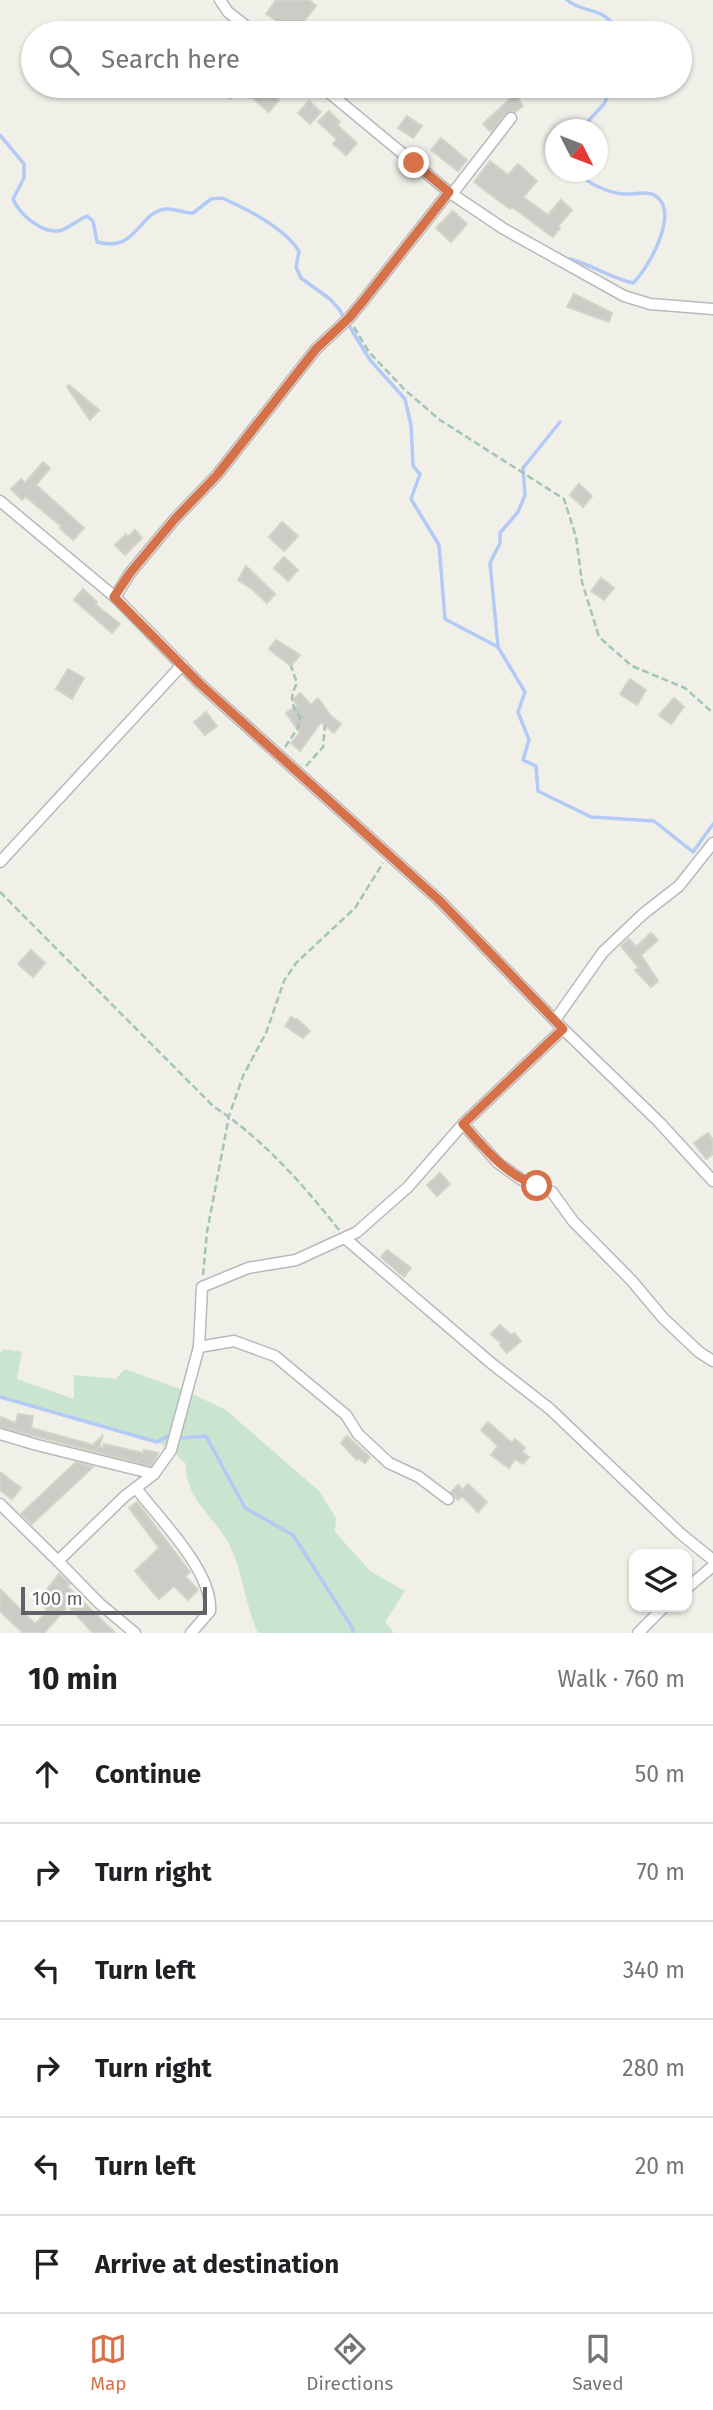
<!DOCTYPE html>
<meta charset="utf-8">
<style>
:root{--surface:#fff;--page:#f2f2f2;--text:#202124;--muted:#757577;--line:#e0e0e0;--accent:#d67249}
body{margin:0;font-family:"Fira Sans",sans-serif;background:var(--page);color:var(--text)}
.controls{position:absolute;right:21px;bottom:21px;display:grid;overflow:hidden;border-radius:14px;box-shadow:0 2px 5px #0004}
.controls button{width:63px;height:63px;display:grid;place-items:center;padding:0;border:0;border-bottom:2px solid var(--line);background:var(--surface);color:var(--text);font:35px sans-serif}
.compass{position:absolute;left:545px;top:119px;width:63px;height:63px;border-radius:50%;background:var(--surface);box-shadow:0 2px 5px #0004;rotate:132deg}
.scale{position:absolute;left:21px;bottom:18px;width:186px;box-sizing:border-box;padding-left:7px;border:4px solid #606267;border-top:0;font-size:19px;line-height:24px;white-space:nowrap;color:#606267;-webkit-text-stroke:5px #fff;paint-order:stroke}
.stop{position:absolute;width:21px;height:21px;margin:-16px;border:5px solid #d67249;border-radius:50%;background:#fff}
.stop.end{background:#d67249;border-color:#fff;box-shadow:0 2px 7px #0008}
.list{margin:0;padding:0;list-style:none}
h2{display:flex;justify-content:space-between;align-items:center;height:91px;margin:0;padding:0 28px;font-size:30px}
h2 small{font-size:23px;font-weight:400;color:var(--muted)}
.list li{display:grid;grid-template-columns:46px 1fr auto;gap:21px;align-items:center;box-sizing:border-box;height:98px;padding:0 28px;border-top:2px solid var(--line)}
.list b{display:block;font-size:26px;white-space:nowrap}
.list em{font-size:23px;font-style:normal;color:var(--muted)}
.icon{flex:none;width:38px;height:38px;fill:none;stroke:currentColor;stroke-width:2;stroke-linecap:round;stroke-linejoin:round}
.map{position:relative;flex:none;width:713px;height:1633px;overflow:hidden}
.search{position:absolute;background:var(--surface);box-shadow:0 2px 5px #0004;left:21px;right:21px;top:21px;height:77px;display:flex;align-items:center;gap:18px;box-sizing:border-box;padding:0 24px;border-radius:38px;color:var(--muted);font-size:26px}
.sheet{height:679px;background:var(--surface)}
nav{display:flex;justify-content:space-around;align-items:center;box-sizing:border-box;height:98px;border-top:2px solid var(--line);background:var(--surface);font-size:19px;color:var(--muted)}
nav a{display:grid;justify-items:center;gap:4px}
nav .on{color:var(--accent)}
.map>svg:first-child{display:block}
</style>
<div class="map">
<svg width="713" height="1633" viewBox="0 0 713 1633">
<rect width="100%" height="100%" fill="#f0f0e9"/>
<path fill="#c9e4cf" d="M4,1349L22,1352L17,1379L74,1399V1375L116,1379L125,1369L188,1392L226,1410L319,1491L336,1518L335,1532L370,1571L405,1591L385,1622L394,1633H258C245,1605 243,1572 229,1544C214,1516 185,1499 186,1464L172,1450L157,1442L0,1398V1353Z"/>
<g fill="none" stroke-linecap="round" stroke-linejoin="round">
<g stroke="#b3caf6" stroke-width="3.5">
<path d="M567,0C584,14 599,6 614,25L612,33"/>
<polyline points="580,130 604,104 609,93 605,86"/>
<path d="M0,135L24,164V178L13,199C19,214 44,236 62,230C70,227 78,220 87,216L93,221L97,242C137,253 138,213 165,209C174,208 184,213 193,213L211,199L222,198C247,209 283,227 299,251L296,267L301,278L330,299L339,309L370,360L405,399L411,425L413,466L420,474L411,499L439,545L445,619L498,647L525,692L518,712L529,740L523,760L536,766L538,791L591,817L654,821L693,852L713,824"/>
<path d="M570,259C592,265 611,278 633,283C648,269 680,213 656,196C647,190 634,195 624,194C607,193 588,183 576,172"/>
<polyline points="498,647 490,563 500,543 500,533 518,512 525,495 523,468 560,422"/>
<polyline points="0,1397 157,1442 168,1436"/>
<polyline points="182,1438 206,1436 245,1508 293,1535 353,1629 352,1633"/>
</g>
</g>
<g fill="#cccbc5" stroke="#d4d3c8" stroke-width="2">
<polygon points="276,0 309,0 316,6 295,33 266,14"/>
<polygon points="227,86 262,86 279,100 269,112 250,96 249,98 236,90 230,99 222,93"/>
<polygon points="509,86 542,86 542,96 517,97 523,106 515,112 506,113 491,132 483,124 514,95"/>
<polygon points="309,101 321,112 310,124 298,113"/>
<polygon points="329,111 340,122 337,125 357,143 346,155 333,144 337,139 318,122"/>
<polygon points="407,116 422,126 413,138 398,128"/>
<polygon points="441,138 467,160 458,171 431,150"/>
<polygon points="490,161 508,175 518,164 537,181 523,197 548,215 561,200 572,210 558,226 560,228 553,237 512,207 510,209 474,182"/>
<polygon points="453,211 467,224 451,242 436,228"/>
<polygon points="574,294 612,313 609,322 567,307"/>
<polygon points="69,385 99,410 90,420 67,387"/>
<polygon points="43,462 50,468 36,485 84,528 73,540 60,528 61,526 26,497 22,500 11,489 21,479 25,483"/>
<polygon points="579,484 592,496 583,507 570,495"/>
<polygon points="282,522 298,536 284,551 269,537"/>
<polygon points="135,530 142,538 125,555 115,545 126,534 128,537"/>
<polygon points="284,557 298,570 288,581 274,568"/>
<polygon points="246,566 275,594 267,603 252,589 238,580"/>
<polygon points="601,578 614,588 604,600 591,591"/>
<polygon points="83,589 97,602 95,604 120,624 112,633 74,600"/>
<polygon points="276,640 300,655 291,666 269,649"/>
<polygon points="68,669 84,678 72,699 56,689"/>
<polygon points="630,679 646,690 637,705 620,694"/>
<polygon points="300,693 311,705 318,698 331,716 341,724 334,733 321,722 300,751 291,743 300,733 286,713 298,705 293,700"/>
<polygon points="674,698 684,707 671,724 659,715"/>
<polygon points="206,712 217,726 205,735 194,722"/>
<polygon points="651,933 658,940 641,955 658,981 651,987 635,970 639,968 621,946 629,939 636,947"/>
<polygon points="31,950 45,963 33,977 18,964"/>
<polygon points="291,1017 296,1020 297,1019 310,1031 303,1038 285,1026"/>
<polygon points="708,1133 713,1140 713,1154 706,1159 694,1143"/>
<polygon points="440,1173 450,1184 437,1196 427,1185"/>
<polygon points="387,1250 411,1268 404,1277 381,1257"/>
<polygon points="500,1325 511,1335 514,1333 521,1341 507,1353 500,1345 502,1344 491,1334"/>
<polygon points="18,1414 33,1416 31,1428 93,1445 103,1435 99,1447 103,1448 104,1444 143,1453 144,1450 158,1453 157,1456 151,1466 0,1427 0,1417 16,1423"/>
<polygon points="488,1422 512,1443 515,1439 525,1448 522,1452 529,1457 523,1464 515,1459 509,1468 491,1455 498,1446 481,1430"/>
<polygon points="347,1436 370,1457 365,1463 358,1458 357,1460 341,1443"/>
<polygon points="76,1462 93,1467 32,1524 21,1514"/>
<polygon points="0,1472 21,1488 12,1499 0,1490"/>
<polygon points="468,1484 487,1502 478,1512 462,1496 458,1500 451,1492 458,1485 463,1490"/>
<polygon points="137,1502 190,1572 185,1576 198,1590 188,1600 174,1586 159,1599 135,1571 159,1548 129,1508"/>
<polygon points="59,1574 70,1584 67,1586 115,1633 93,1633 68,1606 44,1633 23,1633 0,1611 0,1589 35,1624 48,1611 38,1601"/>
</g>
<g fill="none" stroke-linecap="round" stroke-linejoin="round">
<g stroke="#b9b9bd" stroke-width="13">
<g id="minor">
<polyline points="220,0 228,12 255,33"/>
<polyline points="321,86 449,192 504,229 624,296 650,304 713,309"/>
<polyline points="452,194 511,118"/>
<polyline points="0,501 115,597 200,684 440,901 563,1029 659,1122 713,1181"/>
<polyline points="115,597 130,573 174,520 217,475 316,349 349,318 364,300 449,192"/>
<polyline points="0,862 182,665"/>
<polyline points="555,1020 603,952 643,914 679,886 713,843"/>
<polyline points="463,1124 498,1163 522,1180 552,1192 573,1221 632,1281 663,1318 699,1352 713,1361"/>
<polyline points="346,1239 491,1363 550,1409 681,1534 713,1560"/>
<polyline points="199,1347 234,1341 275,1356 346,1415 358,1434 389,1463 419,1477 448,1499"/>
<polyline points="0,1434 37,1445 154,1474"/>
<path d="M136,1488C159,1519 213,1571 210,1611L191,1633"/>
<polyline points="0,1504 58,1561 125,1496 154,1474 171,1450 199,1347 202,1287 248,1268 296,1260 357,1232 408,1187 463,1124 563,1029"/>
<polyline points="58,1561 100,1604 135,1633"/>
<polyline points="687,1588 713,1566"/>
<polyline points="638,1633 664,1607"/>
</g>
</g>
<g stroke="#a2c5b4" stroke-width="2.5" stroke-dasharray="7 3.5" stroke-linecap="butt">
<polyline points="354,327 369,352 405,390 440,420 564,499 576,537 582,582 599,637 632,666 685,688 713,713"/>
<path d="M285,747L298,728L300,717C290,703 290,697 297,683L291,666"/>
<polyline points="306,766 323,747 325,725"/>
<path d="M0,892L213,1106C263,1139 302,1183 339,1230"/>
<polyline points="203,1275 207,1232 229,1116 243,1076 266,1033 284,981 296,963 355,908 383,863"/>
</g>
<use href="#minor" stroke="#fff" stroke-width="10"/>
</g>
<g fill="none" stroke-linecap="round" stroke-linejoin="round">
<path stroke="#d67249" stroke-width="9" d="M414,163L449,192L364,300L349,318L316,349L217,475L174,520L130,573L114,597L200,684L440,901L563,1029L463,1124C485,1149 505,1174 537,1186"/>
</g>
</svg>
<div class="controls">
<button><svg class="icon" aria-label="layers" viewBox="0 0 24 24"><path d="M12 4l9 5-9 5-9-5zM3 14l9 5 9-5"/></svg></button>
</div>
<svg class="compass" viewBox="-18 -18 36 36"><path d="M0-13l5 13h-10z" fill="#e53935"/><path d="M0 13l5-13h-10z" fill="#757577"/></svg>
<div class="scale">100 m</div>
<div class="stop" style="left:537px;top:1186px"></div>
<div class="stop end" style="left:414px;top:163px"></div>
<div class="search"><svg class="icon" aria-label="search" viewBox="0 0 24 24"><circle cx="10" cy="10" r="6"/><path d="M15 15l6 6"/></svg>Search here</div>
</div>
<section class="sheet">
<h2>10 min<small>Walk · 760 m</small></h2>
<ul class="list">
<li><svg class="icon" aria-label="ahead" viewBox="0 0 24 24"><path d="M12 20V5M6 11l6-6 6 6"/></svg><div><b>Continue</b></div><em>50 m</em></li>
<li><svg class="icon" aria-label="right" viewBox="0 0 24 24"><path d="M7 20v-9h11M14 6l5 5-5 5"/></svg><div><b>Turn right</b></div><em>70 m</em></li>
<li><svg class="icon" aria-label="left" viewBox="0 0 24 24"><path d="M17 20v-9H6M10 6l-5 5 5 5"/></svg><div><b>Turn left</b></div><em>340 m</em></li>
<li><svg class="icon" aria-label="right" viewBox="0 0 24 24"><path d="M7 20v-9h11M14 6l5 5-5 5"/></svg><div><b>Turn right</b></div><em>280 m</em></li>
<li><svg class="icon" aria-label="left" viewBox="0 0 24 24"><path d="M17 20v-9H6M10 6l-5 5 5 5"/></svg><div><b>Turn left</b></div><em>20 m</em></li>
<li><svg class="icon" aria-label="arrive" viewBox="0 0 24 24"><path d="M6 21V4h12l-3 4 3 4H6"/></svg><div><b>Arrive at destination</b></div></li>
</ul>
</section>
<nav>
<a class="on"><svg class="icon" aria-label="map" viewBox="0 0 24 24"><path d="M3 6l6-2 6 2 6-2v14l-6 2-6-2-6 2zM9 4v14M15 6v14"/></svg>Map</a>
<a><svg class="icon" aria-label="directions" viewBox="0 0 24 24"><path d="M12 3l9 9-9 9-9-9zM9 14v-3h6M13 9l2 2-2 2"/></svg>Directions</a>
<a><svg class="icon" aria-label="saved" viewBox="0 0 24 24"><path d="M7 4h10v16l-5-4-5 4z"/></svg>Saved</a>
</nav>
